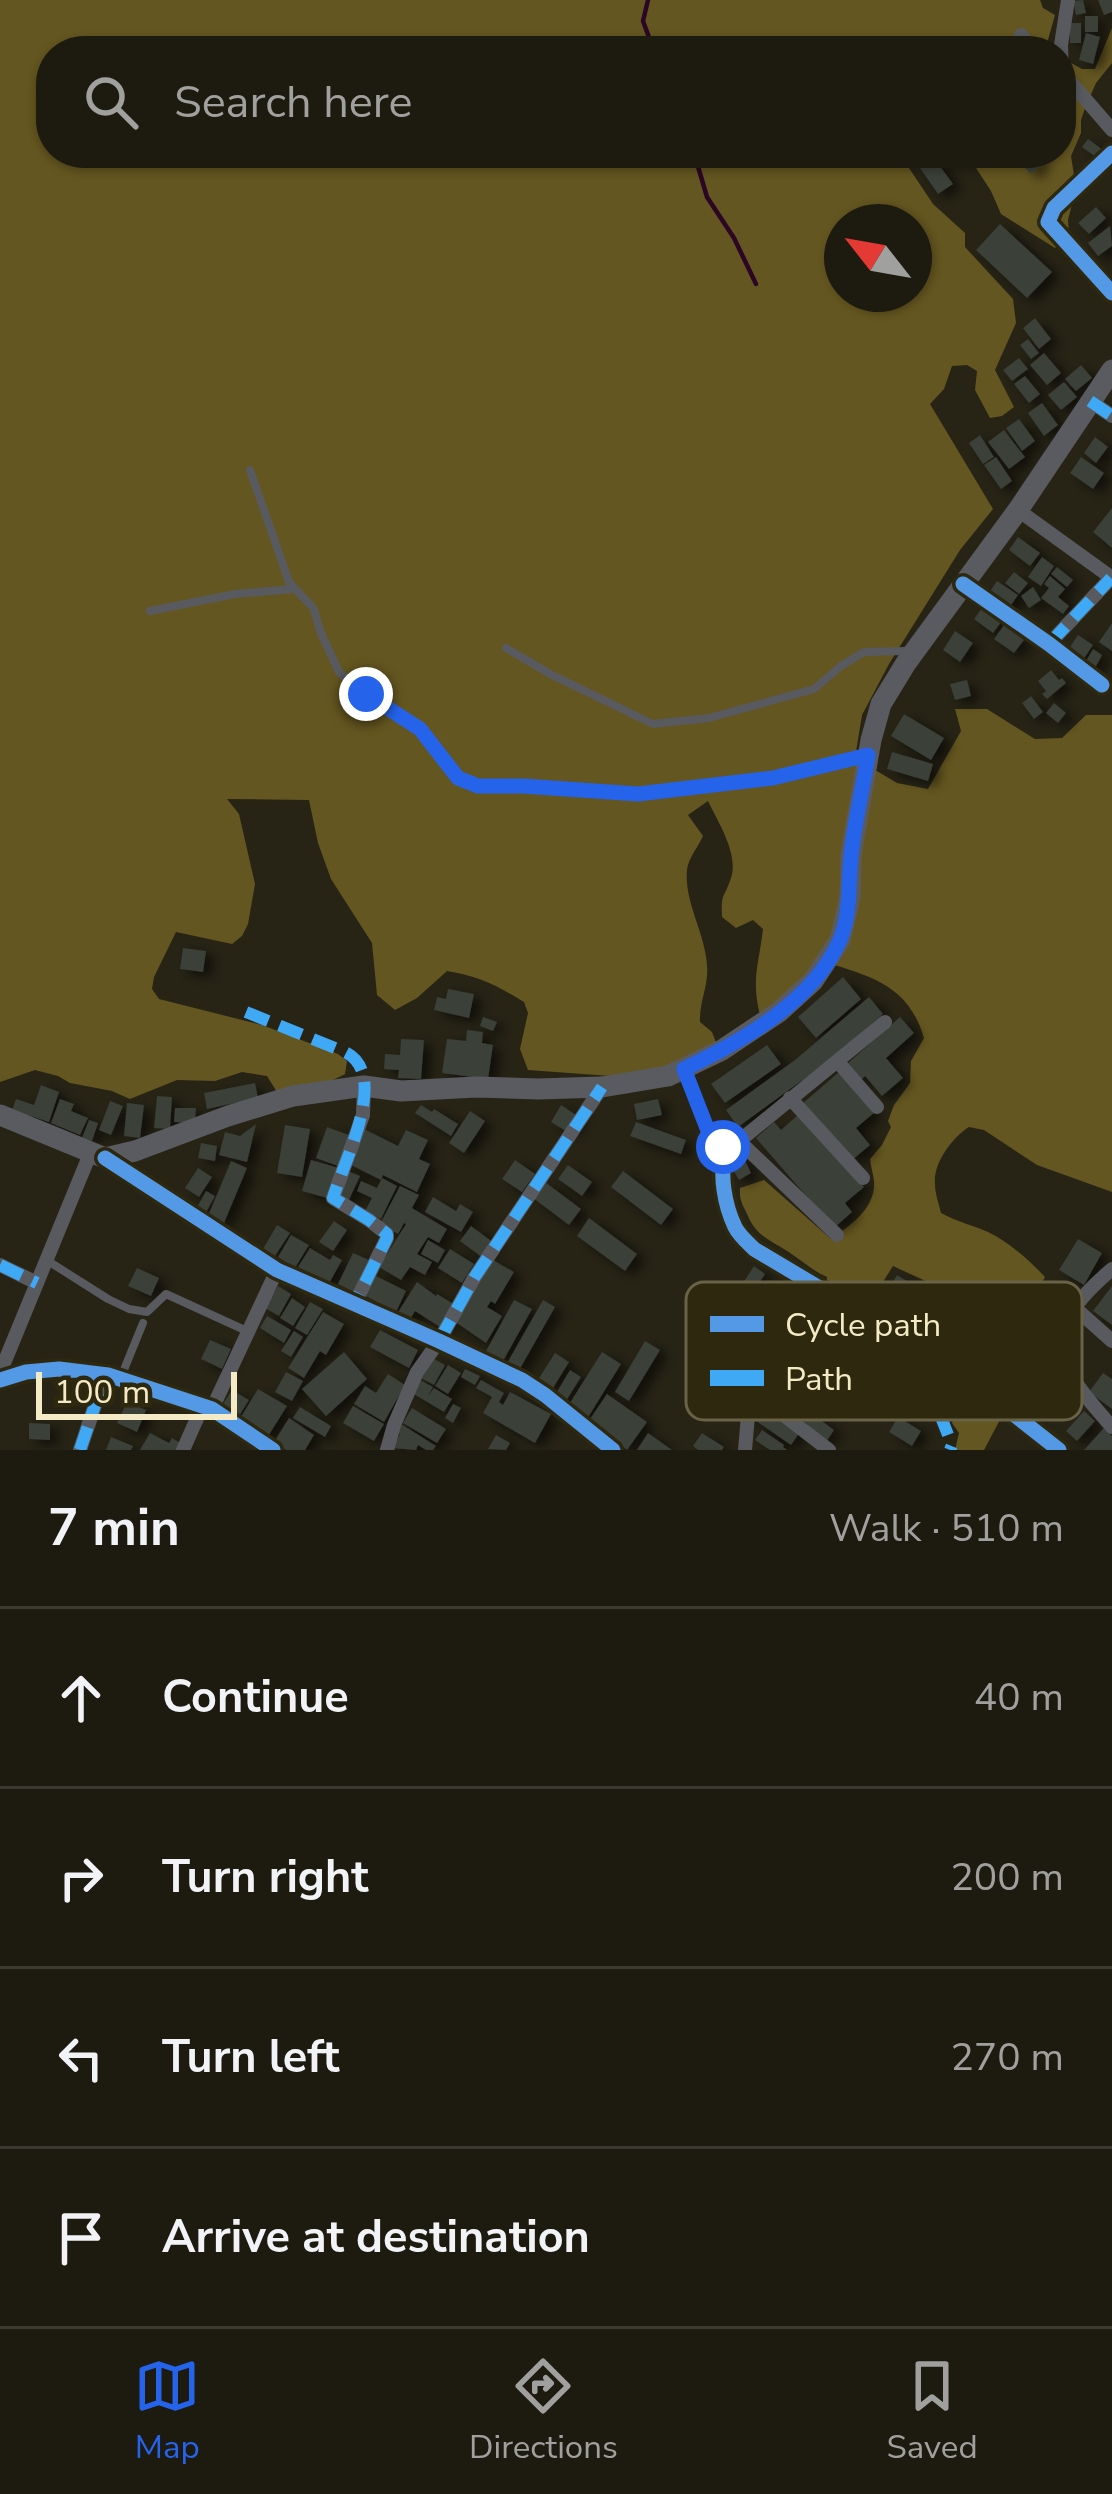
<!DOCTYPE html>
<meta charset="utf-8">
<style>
:root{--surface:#1d1b10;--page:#252419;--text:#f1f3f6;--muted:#a0a19f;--line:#3b3930;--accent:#2563eb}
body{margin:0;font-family:"Nunito Sans",sans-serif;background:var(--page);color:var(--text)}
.compass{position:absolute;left:824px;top:204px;width:108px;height:108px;border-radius:50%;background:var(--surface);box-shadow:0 3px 9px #0004;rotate:301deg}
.scale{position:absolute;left:36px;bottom:30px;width:201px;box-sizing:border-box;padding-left:12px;border:6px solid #f4eac5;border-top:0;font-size:33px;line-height:42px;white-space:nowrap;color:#f4eac5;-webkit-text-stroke:9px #2e280f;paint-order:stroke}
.stop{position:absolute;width:36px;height:36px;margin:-27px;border:9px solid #2563eb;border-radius:50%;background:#fff}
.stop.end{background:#2563eb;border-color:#fff;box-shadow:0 3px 12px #0008}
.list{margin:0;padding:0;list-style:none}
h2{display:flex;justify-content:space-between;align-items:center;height:156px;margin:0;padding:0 48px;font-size:51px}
h2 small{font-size:39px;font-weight:400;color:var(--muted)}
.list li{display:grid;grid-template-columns:78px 1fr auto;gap:36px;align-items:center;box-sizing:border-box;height:180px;padding:0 48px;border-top:3px solid var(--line)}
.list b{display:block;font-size:45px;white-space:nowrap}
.list em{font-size:39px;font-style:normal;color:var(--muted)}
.icon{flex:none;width:66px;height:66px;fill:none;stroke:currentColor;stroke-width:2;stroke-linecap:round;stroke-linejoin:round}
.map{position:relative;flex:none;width:1112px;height:1450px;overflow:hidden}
.search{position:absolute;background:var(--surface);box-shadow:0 3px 9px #0004;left:36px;right:36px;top:36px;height:132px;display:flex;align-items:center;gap:30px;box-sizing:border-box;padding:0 42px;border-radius:48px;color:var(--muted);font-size:45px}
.sheet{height:876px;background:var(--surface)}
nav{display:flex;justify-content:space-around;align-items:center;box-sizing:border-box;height:168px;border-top:3px solid var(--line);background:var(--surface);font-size:33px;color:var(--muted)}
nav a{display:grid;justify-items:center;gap:6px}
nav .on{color:var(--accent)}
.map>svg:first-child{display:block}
</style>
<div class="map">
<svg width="1112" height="1450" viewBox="0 0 1112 1450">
<defs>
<filter id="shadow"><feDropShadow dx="8" dy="5" stdDeviation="6" flood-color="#0009"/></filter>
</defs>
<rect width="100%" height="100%" fill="#272416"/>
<g fill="#645620" fill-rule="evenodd">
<path d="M0,0H1040L1043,8L1055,15L1046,47L1036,51H51V153H899L933,204L965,233V247L1013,299L1016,323L995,370L1014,407L1002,416L990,418L975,390L977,371L967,365L952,366L944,389L930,404L993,509L960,550L889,664L862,715L855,758L897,783L928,789L961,731L955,709H987L1035,739L1062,738L1086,715H1112V1192L1037,1165L984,1130L969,1127C952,1138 933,1163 935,1184C935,1194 939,1204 941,1213C957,1222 972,1225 988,1232C1009,1242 1030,1261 1045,1277L1026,1311L1024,1354L997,1380L993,1391L1003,1414L984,1450H955L959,1433L952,1423C962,1399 940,1382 919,1375L883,1398L864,1402L847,1414L842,1411L835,1394L857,1372L862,1352L828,1324L824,1306L827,1277C813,1271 805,1263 793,1255C775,1242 757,1238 748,1216C743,1205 739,1201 740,1188L764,1180L831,1239C851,1225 876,1208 874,1181C873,1173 871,1167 870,1159L882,1145L891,1127L888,1121L894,1105L910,1083L911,1061L924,1038C908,983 868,976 819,960L789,994L760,1015C751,978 759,964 763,929L753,920L736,928L722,917C721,892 724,899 731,878C739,854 718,822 708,801L688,815L703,836C698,847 688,859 687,870C684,902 705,933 707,965C709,985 699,1002 700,1022L712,1032L717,1045L677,1065L610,1076L528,1070L520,1049L528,1013L524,1002C496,985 479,976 447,971L417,998L395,1010L377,995L372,943L331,879L318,843L309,800L227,799L239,814L255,884L248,924L242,936L232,944L176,932L154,977L152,989L159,999L262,1025L338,1054L347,1061L345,1074L333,1080L277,1092L267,1076L242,1072L215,1081L177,1080L130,1099L112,1091L70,1083L58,1076L35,1070L0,1082ZM842,222H914V294H842ZM893,1266L932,1284C926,1305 916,1333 898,1347L856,1316L858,1305L879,1288Z"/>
<polygon points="1112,28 1112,63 1096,83 1085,108 1081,120 1081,133 1071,156 1076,188 1068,220 1069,234 1055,248 1001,214 991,191 976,168 952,153 1061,153 1061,69 1071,63 1082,69 1095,69"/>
</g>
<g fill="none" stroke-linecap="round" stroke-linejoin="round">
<g stroke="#2c0625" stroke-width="4.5">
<polyline points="648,0 643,21 654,51"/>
<polyline points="694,153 707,197 734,238 756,284"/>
</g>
</g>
<g fill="#3a3f38" filter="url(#shadow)">
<polygon points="1083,0 1086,13 1076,15 1073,1"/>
<polygon points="1098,0 1112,0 1112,12 1104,15"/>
<rect x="1085" y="16" width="13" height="16"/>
<rect x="1070" y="23" width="11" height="20"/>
<polygon points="1086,33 1100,37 1093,64 1079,60"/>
<polygon points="1088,139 1106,152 1100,160 1082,147"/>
<polygon points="1034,155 1042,164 1031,174 1023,166"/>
<polygon points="934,158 953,184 938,194 920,168"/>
<polygon points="1096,207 1106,218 1089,234 1078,223"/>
<polygon points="1000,224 1052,272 1027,298 976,250"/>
<polygon points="1110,226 1112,246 1098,256 1088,243"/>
<polygon points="1035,318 1051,339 1039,349 1023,328"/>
<polygon points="1028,339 1039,353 1031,359 1020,345"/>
<polygon points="1044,353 1061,373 1047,385 1030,365"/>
<polygon points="1019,358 1028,369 1012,381 1003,370"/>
<polygon points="1081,365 1092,378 1076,391 1065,379"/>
<polygon points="1025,376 1040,394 1029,403 1014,384"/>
<polygon points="1064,382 1077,397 1061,410 1048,395"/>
<polygon points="1042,403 1058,425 1044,436 1028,413"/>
<polygon points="1019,419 1035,441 1022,451 1006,428"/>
<polygon points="1004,430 1025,457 1009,469 988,442"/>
<polygon points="980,435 994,457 983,464 969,443"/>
<polygon points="1095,437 1108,447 1096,463 1084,453"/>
<polygon points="996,457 1012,481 1001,489 984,465"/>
<polygon points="1081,457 1104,473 1093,489 1070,473"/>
<polygon points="1112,508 1112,548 1093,532"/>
<polygon points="1018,537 1040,553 1030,566 1009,550"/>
<polygon points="1042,557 1054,566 1041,586 1028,577"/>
<polygon points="1057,567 1073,580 1067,587 1051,574"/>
<polygon points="1014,572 1028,583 1019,594 1005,583"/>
<polygon points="1050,576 1065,589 1058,597 1069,606 1063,614 1041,598 1049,588 1044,584"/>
<polygon points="997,581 1018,595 1007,611 986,597"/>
<polygon points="1033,587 1041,600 1029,608 1021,596"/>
<polygon points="982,608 1002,621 993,633 974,619"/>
<polygon points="1112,623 1112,651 1099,642"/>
<polygon points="1004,625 1024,640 1014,653 994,639"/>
<polygon points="955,631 973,643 960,662 943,650"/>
<polygon points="1078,635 1093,645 1081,663 1066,653"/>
<polygon points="1093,649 1102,655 1093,672 1083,666"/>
<polygon points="1051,670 1059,680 1062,678 1066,683 1047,699 1042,694 1046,691 1038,681"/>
<polygon points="967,680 971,696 955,700 950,684"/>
<polygon points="1031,696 1043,712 1034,719 1022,703"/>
<polygon points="1054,703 1066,713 1058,723 1046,713"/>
<polygon points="904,714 944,738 931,760 891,736"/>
<polygon points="892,752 933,764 928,781 887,769"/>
<polygon points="183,948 206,951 203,972 180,969"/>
<polygon points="843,977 861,999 816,1038 798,1017"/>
<polygon points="448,989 474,994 469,1018 434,1010 437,997 446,999"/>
<polygon points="869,997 883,1014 826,1063 738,1127 726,1110 795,1060"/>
<polygon points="483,1017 497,1022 493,1031 480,1026"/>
<polygon points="900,1017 914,1033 886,1058 903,1078 882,1096 865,1076 861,1080 847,1064"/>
<polygon points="467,1030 483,1032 482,1043 493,1045 488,1079 442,1073 447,1039 466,1041"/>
<polygon points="401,1039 424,1040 421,1079 398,1078 399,1070 384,1069 385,1054 400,1055"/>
<polygon points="767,1045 781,1064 725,1103 711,1084"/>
<polygon points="839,1072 875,1112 856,1128 870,1145 851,1161 802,1104"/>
<polygon points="255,1083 258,1098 207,1109 204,1093"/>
<polygon points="41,1085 59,1092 49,1122 28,1115 27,1119 11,1113 16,1099 34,1105"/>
<polygon points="157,1096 172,1097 170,1129 154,1128"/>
<polygon points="60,1099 74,1104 71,1111 88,1118 80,1135 51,1123"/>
<polygon points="658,1099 662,1115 637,1120 634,1104"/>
<polygon points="110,1101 123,1106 111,1135 99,1130"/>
<polygon points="127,1103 144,1105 140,1138 124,1136"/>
<polygon points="421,1105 432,1112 434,1109 458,1124 451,1136 415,1113"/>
<polygon points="561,1105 579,1117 569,1133 551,1122"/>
<polygon points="175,1108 196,1108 195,1123 174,1122"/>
<polygon points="470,1111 485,1121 464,1153 449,1143"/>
<polygon points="800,1113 864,1187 845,1203 852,1212 834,1228 756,1138 774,1122 781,1130"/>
<polygon points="89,1120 98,1123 92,1141 82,1138"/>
<polygon points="636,1122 686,1140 681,1154 630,1136"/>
<polygon points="256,1124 247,1162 219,1155 225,1132 240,1136"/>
<polygon points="285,1125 310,1129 302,1177 277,1173"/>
<polygon points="327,1127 349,1135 338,1166 316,1158"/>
<polygon points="364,1129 398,1146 406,1130 428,1140 419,1159 430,1164 417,1192 383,1175 381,1180 347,1163"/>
<polygon points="201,1143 217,1146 215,1161 198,1158"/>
<polygon points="742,1155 751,1173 739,1180 729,1163"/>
<polygon points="311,1160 339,1168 331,1199 302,1191"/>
<polygon points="515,1160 535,1174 522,1192 502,1179"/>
<polygon points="231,1161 247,1168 224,1223 208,1216"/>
<polygon points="568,1165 592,1182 582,1196 558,1179"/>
<polygon points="198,1168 212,1177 199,1197 185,1188"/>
<polygon points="345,1170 360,1176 348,1202 333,1196"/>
<polygon points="623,1171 673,1209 661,1225 611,1187"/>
<polygon points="382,1178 397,1186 381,1219 365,1211 372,1198 357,1191 361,1181 377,1188"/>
<polygon points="545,1182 581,1209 569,1225 533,1198"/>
<polygon points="400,1186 419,1195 412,1208 447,1229 439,1243 428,1237 417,1254 432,1262 425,1275 410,1267 401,1280 379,1267 406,1224 404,1223 398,1234 380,1224"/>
<polygon points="206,1191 215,1196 204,1216 195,1211"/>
<polygon points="433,1197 456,1211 460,1204 473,1212 461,1232 425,1212"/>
<polygon points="589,1218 637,1254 625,1271 577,1236"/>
<polygon points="334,1221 347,1230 333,1251 319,1242"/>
<polygon points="277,1225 290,1233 275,1256 263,1249"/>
<polygon points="471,1226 494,1243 483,1258 460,1241"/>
<polygon points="291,1235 309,1245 295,1268 278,1257"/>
<polygon points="1078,1239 1102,1253 1084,1285 1059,1270"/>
<polygon points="428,1240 445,1250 438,1263 421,1254"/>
<polygon points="310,1248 330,1260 333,1255 342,1260 327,1287 319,1279 298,1267"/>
<polygon points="450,1249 474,1264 462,1283 438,1268"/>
<polygon points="353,1253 369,1260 354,1292 338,1284"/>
<polygon points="491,1259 514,1272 495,1304 491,1301 487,1307 502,1316 486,1343 454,1321"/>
<polygon points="754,1266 765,1274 750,1297 739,1289"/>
<polygon points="137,1268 159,1278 151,1296 128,1286"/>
<polygon points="372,1274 406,1291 396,1312 362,1294"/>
<polygon points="897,1275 920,1289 913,1301 890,1287"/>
<polygon points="417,1282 436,1296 437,1294 457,1306 443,1329 415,1311 407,1324 395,1317"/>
<polygon points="278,1286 291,1294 279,1316 265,1308"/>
<polygon points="1112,1286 1112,1325 1093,1311"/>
<polygon points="292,1298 305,1307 293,1326 280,1318"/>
<polygon points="514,1300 532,1309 503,1361 486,1351"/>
<polygon points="543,1300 555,1307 518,1372 506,1365"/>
<polygon points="310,1302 323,1309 307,1335 295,1328"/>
<polygon points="323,1312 344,1324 326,1355 320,1351 304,1378 288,1368"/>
<polygon points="267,1316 291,1330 284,1343 260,1328"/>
<polygon points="380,1330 418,1350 409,1368 370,1347"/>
<polygon points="294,1331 303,1337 291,1357 281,1351"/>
<polygon points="210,1340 231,1349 222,1369 201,1359"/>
<polygon points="645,1341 660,1350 629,1401 615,1392"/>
<polygon points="344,1352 367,1379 326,1416 302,1389"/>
<polygon points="602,1352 621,1364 587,1419 568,1406"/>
<polygon points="555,1353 569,1362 553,1388 539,1378"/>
<polygon points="432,1358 445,1365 434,1385 421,1378"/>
<polygon points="448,1365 461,1373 448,1394 435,1386"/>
<polygon points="465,1369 480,1376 475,1385 461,1377"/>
<polygon points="570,1370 581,1377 564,1404 554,1397"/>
<polygon points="286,1372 303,1381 292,1401 275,1392"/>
<polygon points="1103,1373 1112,1379 1112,1409 1089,1392"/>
<polygon points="388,1374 405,1385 384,1422 354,1404 365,1386 376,1393"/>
<polygon points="420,1380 433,1387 428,1396 434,1388 452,1399 444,1412 412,1393"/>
<polygon points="481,1380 504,1393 499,1402 503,1405 510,1392 551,1414 535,1443 483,1413 492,1397 476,1388"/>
<polygon points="768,1381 834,1430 826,1442 806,1428 808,1425 788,1410 785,1415 758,1394"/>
<polygon points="258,1389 287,1406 267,1438 239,1420"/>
<polygon points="232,1390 249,1400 236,1421 219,1410"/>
<polygon points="607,1394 647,1422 627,1450 588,1422"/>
<polygon points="127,1402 146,1410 137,1432 117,1423"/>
<polygon points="758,1403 800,1432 791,1445 749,1416"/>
<polygon points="453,1404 461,1408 453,1423 445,1418"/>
<polygon points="353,1406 384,1424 374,1441 343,1423"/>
<polygon points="300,1407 331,1426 325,1437 293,1418"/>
<polygon points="412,1408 446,1429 437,1443 403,1423"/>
<polygon points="1084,1411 1095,1421 1077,1441 1066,1431"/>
<polygon points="898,1417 921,1431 912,1446 889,1432"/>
<polygon points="289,1418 314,1435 305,1450 286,1450 274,1442"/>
<polygon points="29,1423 50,1424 50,1440 29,1439"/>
<polygon points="401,1424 436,1446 433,1450 426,1450 418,1445 416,1450 392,1448 400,1434 396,1431"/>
<polygon points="1104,1428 1112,1436 1112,1450 1084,1450"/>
<polygon points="762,1430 784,1445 783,1447 787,1450 770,1450 755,1440"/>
<polygon points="150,1433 169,1443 172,1438 182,1444 179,1450 140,1450"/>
<polygon points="648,1433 672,1450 637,1450"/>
<polygon points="702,1433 724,1447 722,1450 698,1450 693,1446"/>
<polygon points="496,1435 510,1443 506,1450 488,1449"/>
<polygon points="111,1437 133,1446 131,1450 106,1450"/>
</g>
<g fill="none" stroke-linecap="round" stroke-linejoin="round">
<g stroke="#585a60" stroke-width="8">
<polyline points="250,470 289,582 314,609 320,631 339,672 356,688 420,729 451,770 468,783 478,786 523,786 638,793 773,778 867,755"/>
<polyline points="150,611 235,594 293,589"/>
<polyline points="506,648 550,674 653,724 709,718 814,689 841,666 864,652 907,651"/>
<polyline points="48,1261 108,1299 129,1309 147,1312 166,1294 249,1332"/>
<polyline points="121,1377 143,1323"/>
</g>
<g stroke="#585a60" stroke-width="14">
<polyline points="1068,0 1061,45 1062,72 1112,130"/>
<polyline points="1021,35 1034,51"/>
<polyline points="1112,153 1054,208 1048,222 1112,293"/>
<polyline points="1090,401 1112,416"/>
<polyline points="1018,510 1112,578"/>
<polyline points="963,584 1049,644 1102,685"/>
<polyline points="1049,644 1111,578"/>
<polyline points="838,1062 877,1107"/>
<polyline points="684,1069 707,1128 727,1151 885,1022"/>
<polyline points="790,1098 863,1178"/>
<polyline points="739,1141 837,1235"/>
<path d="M727,1151C718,1172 725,1206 735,1227C739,1235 748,1243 754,1249L917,1346L1007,1409L1059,1450"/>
<polyline points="0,1265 37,1283"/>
<path d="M1112,1269C1037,1333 1053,1361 1112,1427"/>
<polyline points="355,1303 387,1238 387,1234 369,1220 333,1198 363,1115 364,1086"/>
<polyline points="1075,1308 1112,1341"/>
<polyline points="0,1373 90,1154"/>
<polyline points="0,1380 26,1372 59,1369 108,1375 212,1409 273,1450"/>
<polyline points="751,1390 829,1450"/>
<polyline points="212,1409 277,1270"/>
<polyline points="80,1450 105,1375"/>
<polyline points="183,1450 203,1405"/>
<polyline points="387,1450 394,1425 417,1372 439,1341 474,1278 602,1087"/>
<polyline points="745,1450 750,1392 824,1291"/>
</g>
<polyline stroke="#585a60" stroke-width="18" points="105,1158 277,1270 439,1341 522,1380 545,1395 613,1450"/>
<polyline stroke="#5a5b61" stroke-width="21" points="0,1115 105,1158 135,1151 228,1116 293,1096 364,1086 401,1091 476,1087 538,1089 602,1087 668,1076 722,1050 779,1012 813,981 840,940 850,898 851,855 871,740 881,704 906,663 1018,510 1112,370"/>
<g stroke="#3fa9f5" stroke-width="12" stroke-dasharray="24 12" stroke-linecap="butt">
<polyline points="1090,401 1112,416"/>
<polyline points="1049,644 1111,578"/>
<path d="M246,1012L345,1052C391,1074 343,1163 333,1198L369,1220L387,1234V1238L355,1303"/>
<polyline points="0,1265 37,1283"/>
<polyline points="839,1309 881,1360 941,1417 952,1445 950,1450"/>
<polyline points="439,1341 474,1278 602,1087"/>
<polyline points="80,1450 105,1375"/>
</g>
<g stroke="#2e280f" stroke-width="22">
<g id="cycleway">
<polyline points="1112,153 1054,208 1048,222 1112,293"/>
<polyline points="963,584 1049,644 1102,685"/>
<path d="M727,1151C718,1172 725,1206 735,1227C739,1235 748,1243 754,1249L917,1346L1007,1409L1059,1450"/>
<polyline points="105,1158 277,1270 439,1341 522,1380 545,1395 613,1450"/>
<polyline points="0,1380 26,1372 59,1369 108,1375 212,1409 273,1450"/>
</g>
</g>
<use href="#cycleway" stroke="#5399e6" stroke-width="15"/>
</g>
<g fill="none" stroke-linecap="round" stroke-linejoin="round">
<path stroke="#2563eb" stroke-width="15" d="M366,694L420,729L458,778L478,786H523L638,794L773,778L868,755C863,789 854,823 851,857C848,884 851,914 840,940C813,1002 742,1041 684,1069L707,1128L723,1147"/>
</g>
<rect x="686" y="1282" width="396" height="138" rx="18" fill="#2e280f" stroke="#696246" stroke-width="3"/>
<rect x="710" y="1316" width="54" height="16" fill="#5399e6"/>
<rect x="710" y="1370" width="54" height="16" fill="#3fa9f5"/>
<g font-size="33" fill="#f4eac5">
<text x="785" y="1336">Cycle path</text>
<text x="785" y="1390">Path</text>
</g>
</svg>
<svg class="compass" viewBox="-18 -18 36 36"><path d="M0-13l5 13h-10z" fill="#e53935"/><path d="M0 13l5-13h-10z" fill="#a0a19f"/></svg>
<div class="scale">100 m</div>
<div class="stop" style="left:723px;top:1147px"></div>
<div class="stop end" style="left:366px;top:694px"></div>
<div class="search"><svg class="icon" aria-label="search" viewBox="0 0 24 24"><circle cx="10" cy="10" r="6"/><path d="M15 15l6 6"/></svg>Search here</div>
</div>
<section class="sheet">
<h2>7 min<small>Walk · 510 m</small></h2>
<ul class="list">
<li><svg class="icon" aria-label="ahead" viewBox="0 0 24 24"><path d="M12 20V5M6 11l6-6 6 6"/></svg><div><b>Continue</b></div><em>40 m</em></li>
<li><svg class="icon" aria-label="right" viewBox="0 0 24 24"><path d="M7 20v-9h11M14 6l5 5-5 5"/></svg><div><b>Turn right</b></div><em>200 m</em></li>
<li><svg class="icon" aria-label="left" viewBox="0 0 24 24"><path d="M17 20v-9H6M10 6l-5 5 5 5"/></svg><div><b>Turn left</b></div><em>270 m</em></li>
<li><svg class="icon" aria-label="arrive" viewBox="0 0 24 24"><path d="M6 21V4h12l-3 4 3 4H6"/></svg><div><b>Arrive at destination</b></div></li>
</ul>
</section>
<nav>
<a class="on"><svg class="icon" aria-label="map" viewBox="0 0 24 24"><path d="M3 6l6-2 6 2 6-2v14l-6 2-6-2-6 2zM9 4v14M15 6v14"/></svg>Map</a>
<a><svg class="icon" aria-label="directions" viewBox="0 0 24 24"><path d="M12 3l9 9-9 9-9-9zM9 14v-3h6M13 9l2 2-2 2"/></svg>Directions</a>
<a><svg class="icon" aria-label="saved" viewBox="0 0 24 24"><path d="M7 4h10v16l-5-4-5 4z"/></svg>Saved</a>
</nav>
